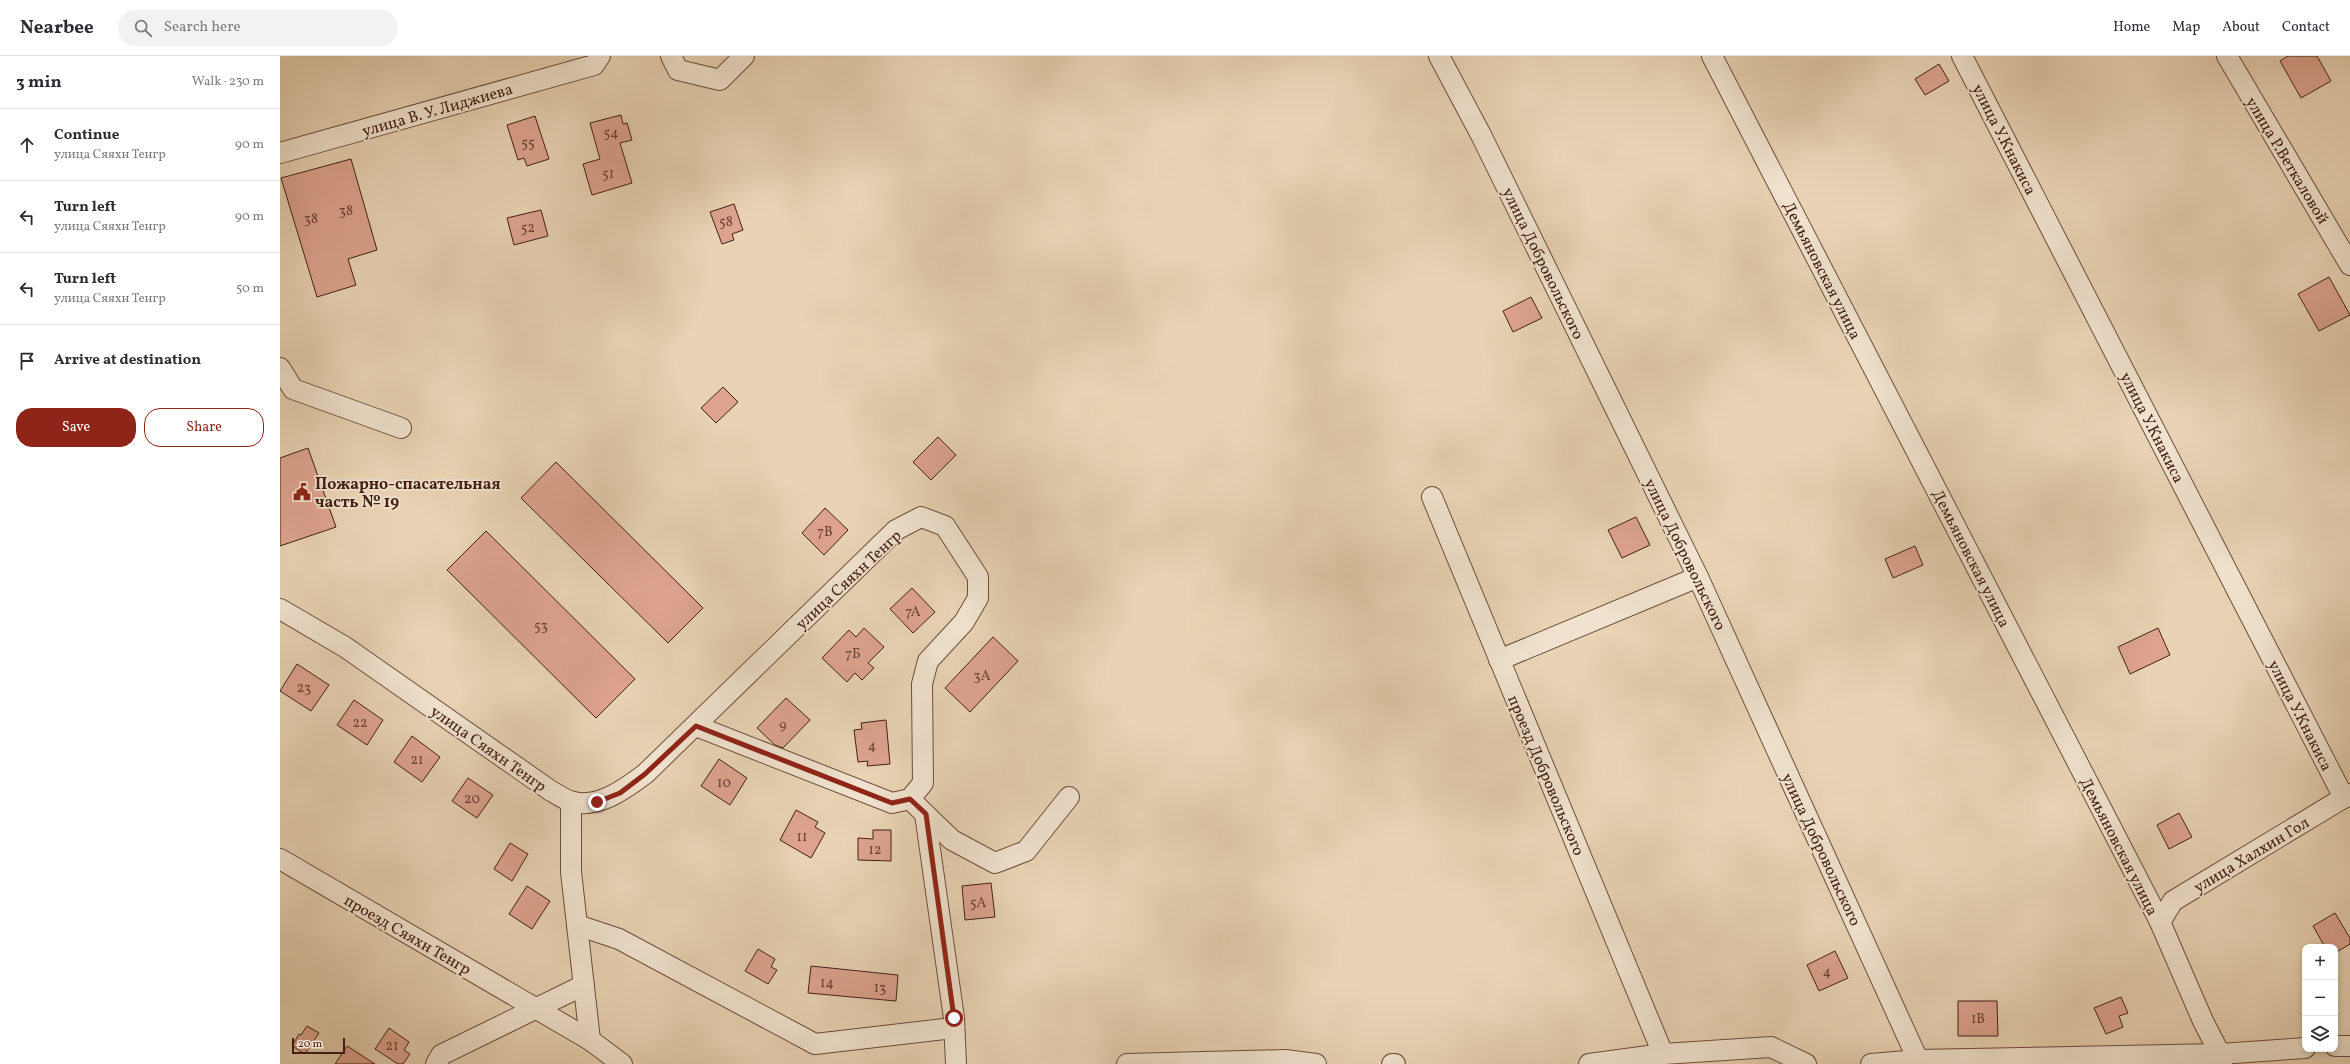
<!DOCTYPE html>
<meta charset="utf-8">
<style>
:root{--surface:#fff;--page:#f2f2f3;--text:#2b2b33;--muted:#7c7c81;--line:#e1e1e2;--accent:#8f2418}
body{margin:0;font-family:Vollkorn,serif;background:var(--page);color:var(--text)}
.controls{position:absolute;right:12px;bottom:12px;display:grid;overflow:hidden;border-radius:8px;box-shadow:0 2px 6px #0003}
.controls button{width:36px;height:36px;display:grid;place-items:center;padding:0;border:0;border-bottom:1px solid var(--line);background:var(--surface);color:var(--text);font:20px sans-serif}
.scale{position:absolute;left:12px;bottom:10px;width:53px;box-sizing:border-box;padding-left:4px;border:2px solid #422013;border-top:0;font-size:11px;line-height:14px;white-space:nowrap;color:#422013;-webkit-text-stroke:3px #f0e2ce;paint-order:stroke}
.stop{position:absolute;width:12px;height:12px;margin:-9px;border:3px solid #8f2418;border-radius:50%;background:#fff}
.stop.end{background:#8f2418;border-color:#fff;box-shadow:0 1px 4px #0008}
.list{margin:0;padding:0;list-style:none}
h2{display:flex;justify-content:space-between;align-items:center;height:52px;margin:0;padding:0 16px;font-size:17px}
h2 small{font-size:13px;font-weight:400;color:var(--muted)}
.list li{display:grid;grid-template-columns:26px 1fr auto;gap:12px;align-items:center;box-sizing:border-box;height:72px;padding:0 16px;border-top:1px solid var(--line)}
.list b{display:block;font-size:15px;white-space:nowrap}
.list p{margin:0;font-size:13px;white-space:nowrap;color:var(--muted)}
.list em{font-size:13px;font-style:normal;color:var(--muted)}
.actions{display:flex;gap:8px;padding:12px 16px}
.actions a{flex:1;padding:9px 0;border:1px solid var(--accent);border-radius:16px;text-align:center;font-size:14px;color:var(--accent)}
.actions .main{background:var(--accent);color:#fff}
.icon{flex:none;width:22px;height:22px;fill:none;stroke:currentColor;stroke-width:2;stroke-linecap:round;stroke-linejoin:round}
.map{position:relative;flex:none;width:2070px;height:1008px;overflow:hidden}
header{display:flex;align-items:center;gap:24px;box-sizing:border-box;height:56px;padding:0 20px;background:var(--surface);border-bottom:1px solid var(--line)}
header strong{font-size:19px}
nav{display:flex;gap:22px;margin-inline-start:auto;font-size:14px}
.search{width:280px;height:36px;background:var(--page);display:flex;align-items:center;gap:10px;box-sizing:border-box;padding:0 14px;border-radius:22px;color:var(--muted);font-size:15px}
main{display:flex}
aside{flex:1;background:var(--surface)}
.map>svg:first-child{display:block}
</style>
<header>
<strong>Nearbee</strong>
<div class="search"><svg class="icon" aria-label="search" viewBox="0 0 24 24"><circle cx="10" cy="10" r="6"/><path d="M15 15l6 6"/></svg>Search here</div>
<nav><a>Home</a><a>Map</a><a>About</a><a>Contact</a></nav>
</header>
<main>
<aside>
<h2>3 min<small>Walk · 230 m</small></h2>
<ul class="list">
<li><svg class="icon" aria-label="ahead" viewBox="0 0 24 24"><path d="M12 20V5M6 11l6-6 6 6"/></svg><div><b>Continue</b><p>улица Сяяхн Тенгр</p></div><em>90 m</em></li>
<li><svg class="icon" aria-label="left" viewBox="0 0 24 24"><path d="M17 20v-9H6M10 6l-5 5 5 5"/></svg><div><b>Turn left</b><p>улица Сяяхн Тенгр</p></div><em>90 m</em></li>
<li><svg class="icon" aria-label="left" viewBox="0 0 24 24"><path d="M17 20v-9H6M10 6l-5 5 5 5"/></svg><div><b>Turn left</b><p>улица Сяяхн Тенгр</p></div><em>50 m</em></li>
<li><svg class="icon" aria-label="arrive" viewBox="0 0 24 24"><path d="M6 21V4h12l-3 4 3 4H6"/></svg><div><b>Arrive at destination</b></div></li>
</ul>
<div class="actions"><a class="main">Save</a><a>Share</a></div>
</aside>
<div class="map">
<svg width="2070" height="1008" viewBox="0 0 2070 1008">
<rect width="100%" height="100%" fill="#e8d3b4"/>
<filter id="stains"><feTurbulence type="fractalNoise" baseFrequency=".005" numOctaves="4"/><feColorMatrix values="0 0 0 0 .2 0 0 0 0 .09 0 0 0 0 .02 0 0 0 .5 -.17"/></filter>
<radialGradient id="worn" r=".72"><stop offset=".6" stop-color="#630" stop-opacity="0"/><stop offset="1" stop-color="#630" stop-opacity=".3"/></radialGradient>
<g fill="#dda38f" stroke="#422013">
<polygon points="2008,0 2037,0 2051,25 2021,42 2000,5"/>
<polygon points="1659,8 1669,25 1645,39 1635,23"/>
<polygon points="341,59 343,68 347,67 352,84 340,87 352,127 312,139 303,108 320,103 310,67"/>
<polygon points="255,60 269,103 247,110 244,102 238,104 227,69"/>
<polygon points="71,103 97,194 68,203 76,229 37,241 1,122"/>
<polygon points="454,148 463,174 452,178 454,184 442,188 430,156"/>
<polygon points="261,154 268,180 234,189 227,162"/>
<polygon points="2049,221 2070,259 2039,275 2018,238"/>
<polygon points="1251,241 1262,262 1233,276 1223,255"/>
<polygon points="443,331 458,346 436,367 421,352"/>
<polygon points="658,381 676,399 651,424 633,406"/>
<polygon points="28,392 56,471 0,490 0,402"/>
<polygon points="276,406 423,552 388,587 241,442"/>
<polygon points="545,452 568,474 544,499 522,477"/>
<polygon points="1356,461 1370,489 1342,502 1328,474"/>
<polygon points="206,475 355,623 316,662 167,514"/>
<polygon points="1635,490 1643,509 1613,522 1605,503"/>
<polygon points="632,532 655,556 633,577 610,553"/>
<polygon points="584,572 604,591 588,607 594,612 582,624 575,617 567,626 542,602 569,574 576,581"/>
<polygon points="1878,572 1890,599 1850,618 1838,591"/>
<polygon points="713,581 738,605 690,656 665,632"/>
<polygon points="17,608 49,629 31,655 0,635"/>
<polygon points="506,642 530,664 503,692 495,689 477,672"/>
<polygon points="74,644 103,664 87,689 57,669"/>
<polygon points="606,664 610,708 587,710 588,705 578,706 574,674 582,673 581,667"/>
<polygon points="132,680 160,701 142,726 114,706"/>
<polygon points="439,703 467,722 450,749 421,730"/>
<polygon points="188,722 213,739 197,762 172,745"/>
<polygon points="516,754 538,766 535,771 545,777 531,802 500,784"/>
<polygon points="1899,757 1912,781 1889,793 1877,769"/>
<polygon points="593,774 611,774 611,805 578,804 578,782 593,783"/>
<polygon points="230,787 248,798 232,825 214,813"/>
<polygon points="711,827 715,861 685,864 682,830"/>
<polygon points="247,830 270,845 252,873 229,858"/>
<polygon points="2055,857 2070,882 2070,888 2055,897 2055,891 2045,891 2033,870"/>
<polygon points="478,893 495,903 491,911 497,914 488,928 465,915"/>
<polygon points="1555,895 1568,922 1539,935 1527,909"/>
<polygon points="531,910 618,919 616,945 528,937"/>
<polygon points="1841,941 1848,957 1839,960 1843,971 1826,978 1814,952"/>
<polygon points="1678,945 1717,945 1718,980 1678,980"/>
<polygon points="27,970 39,977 25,998 12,990 19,978 21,979"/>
<polygon points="109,972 129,986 124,994 130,998 123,1008 118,1008 95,993"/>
<polygon points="67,990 95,1008 55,1008"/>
</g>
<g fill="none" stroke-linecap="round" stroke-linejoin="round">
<g stroke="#6c4d3b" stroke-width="22">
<g id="minor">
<polyline points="391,0 398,14 440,24 464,0"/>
<polyline points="1159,0 1201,79 1418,521 1638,1004"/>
<polyline points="1432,0 1880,866 1923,965 1940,998 1942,1008"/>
<polyline points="1682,0 2064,742"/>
<polyline points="1947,0 2070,209"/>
<polyline points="0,97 314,9 320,0"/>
<polyline points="0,312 13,333 121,372"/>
<polyline points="1152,441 1383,998"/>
<path d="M0,553L65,591L271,735C277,738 284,743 290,745C317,754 345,733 365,718L616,474L641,461L665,470L698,521V542L684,566L648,605L642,628L643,727L630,743"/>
<polyline points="1219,604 1418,521"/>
<polyline points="416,670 612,747 630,743 645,758 674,962 676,1008"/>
<polyline points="291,746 291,816 310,984"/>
<polyline points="645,758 672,784 715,807 746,795 789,741"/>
<polyline points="0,803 310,984 342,1008"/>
<polyline points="1880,866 1893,845 2070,738"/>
<polyline points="297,869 339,883 535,988 673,972"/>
<polyline points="2055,990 2070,990"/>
<polyline points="156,1008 161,999 304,929"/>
<polyline points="847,1008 1005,1004 1036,1008"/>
<polyline points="1112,1008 1115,1008"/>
<polyline points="1309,1008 1383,998 1491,991 1526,1008"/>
<polyline points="1591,1008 1638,1004 1940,998 2025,992"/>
</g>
</g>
<use href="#minor" stroke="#f0e2ce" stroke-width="20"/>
</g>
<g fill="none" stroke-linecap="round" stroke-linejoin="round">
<polyline stroke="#8f2418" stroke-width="5" points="317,746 340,737 365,718 416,670 612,747 630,743 646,758 674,962"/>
</g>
<defs>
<g id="civic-bare" transform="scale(1.38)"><path d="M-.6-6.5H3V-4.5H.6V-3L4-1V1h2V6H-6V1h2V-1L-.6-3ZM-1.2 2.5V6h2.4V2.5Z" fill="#8f2418" stroke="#f0e2ce" stroke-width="2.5" paint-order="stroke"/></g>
</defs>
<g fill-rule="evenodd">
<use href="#civic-bare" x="22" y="436"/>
</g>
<g text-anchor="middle" stroke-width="3.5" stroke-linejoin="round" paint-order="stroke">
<g font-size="14" fill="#694132">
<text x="331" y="81">54</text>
<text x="248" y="91">55</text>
<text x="328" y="122">51</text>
<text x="66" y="159">38</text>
<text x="31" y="167">38</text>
<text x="446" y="170">58</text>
<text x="248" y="176">52</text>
<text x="545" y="480">7В</text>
<text x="633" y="560">7А</text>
<text x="261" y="574">53</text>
<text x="573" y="602">7Б</text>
<text x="702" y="624">3А</text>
<text x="24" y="636">23</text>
<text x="80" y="671">22</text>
<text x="503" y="673">9</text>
<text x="592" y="694">4</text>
<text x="137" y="708">21</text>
<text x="444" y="731">10</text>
<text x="192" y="747">20</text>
<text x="522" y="785">11</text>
<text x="595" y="798">12</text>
<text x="698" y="851">5А</text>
<text x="1547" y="920">4</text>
<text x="547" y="931">14</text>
<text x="600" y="936">13</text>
<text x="1698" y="967">1В</text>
<text x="112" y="994">21</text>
</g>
<g font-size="16" fill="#422013" stroke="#f0e2ce">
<text transform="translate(157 53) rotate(-16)" y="6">улица В. У. Лиджиева</text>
<text transform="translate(1725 83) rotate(63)" y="6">улица У.Кнакиса</text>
<text transform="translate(2008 104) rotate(59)" y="6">улица Р.Веткаловой</text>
<text transform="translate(1264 207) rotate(64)" y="6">улица Добровольского</text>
<text transform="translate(1543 214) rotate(63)" y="6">Демьяновская улица</text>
<text transform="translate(1873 371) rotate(63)" y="6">улица У.Кнакиса</text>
<text transform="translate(1406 498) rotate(64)" y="6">улица Добровольского</text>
<text transform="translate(1692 502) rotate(63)" y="6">Демьяновская улица</text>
<text transform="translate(568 523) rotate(-43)" y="6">улица Сяяхн Тенгр</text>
<text transform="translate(2021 659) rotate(63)" y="6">улица У.Кнакиса</text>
<text transform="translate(209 692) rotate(35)" y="6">улица Сяяхн Тенгр</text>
<text transform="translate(1267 719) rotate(67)" y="6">проезд Добровольского</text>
<text transform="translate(1840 790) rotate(63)" y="6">Демьяновская улица</text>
<text transform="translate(1542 793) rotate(65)" y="6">улица Добровольского</text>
<text transform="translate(1971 798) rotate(-31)" y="6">улица Халхин Гол</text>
<text transform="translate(128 878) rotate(30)" y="6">проезд Сяяхн Тенгр</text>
</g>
<g font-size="16" font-weight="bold" fill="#422013" stroke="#f0e2ce" text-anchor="start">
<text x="35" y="433">Пожарно-спасательная<tspan x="35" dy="18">часть № 19</tspan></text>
</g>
</g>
<rect width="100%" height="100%" filter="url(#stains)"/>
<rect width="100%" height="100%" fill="url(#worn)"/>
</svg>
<div class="controls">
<button>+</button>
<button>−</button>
<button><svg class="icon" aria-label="layers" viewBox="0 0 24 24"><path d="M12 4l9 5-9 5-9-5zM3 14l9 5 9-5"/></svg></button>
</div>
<div class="scale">20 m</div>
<div class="stop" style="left:674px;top:962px"></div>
<div class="stop end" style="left:317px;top:746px"></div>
</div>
</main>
